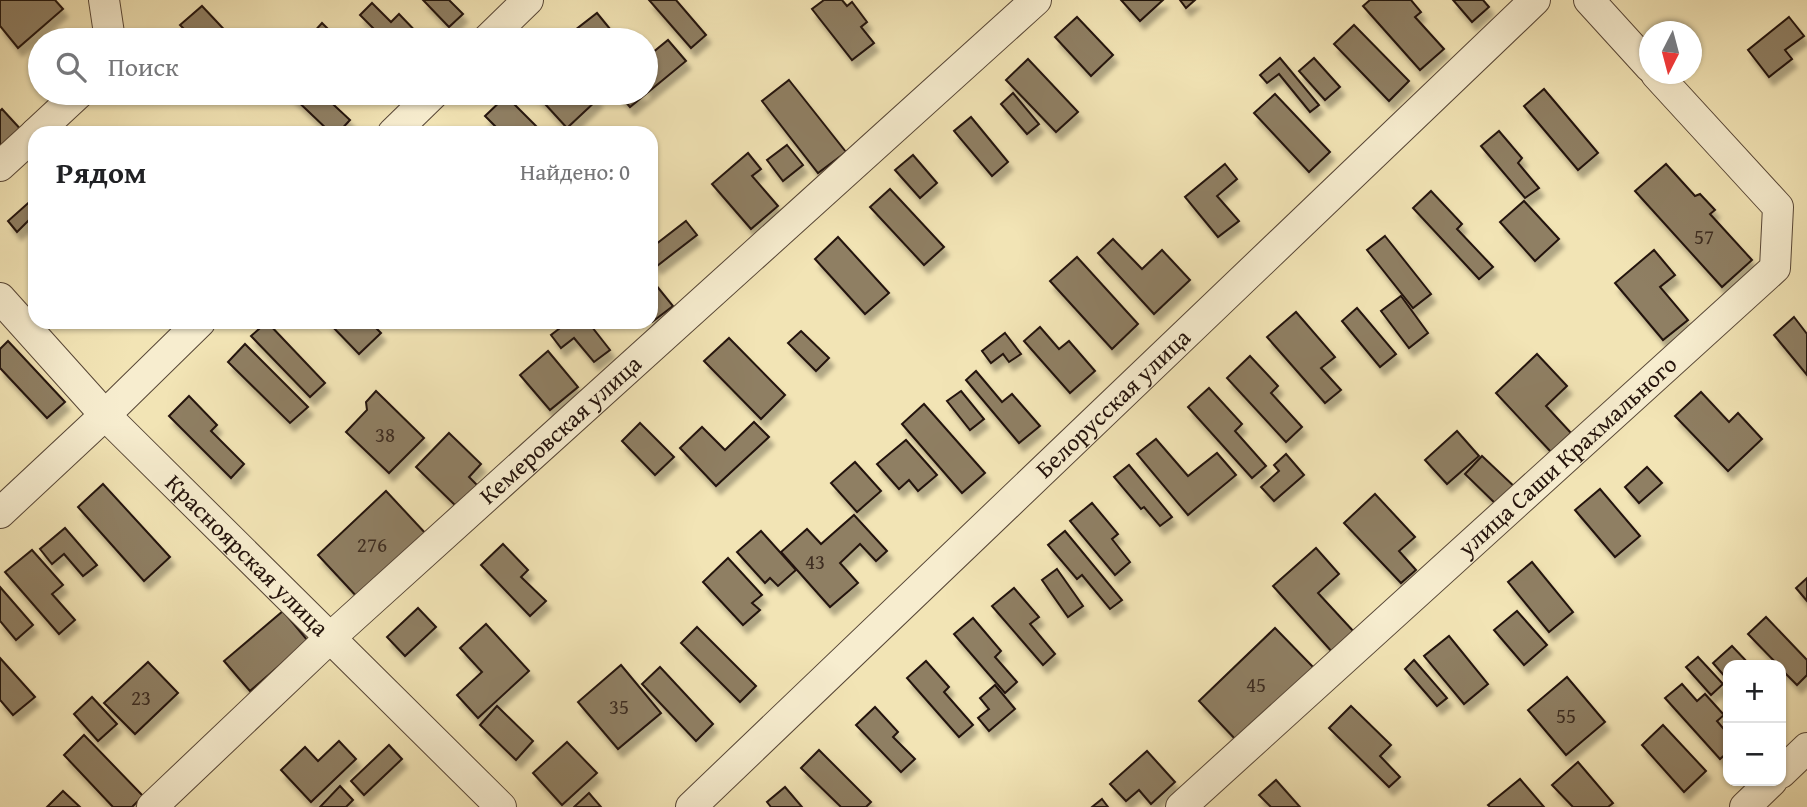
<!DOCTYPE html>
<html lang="ru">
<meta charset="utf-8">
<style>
:root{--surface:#fff;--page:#f2f2f2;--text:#202124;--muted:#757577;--line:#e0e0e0}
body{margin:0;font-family:"Gentium Book Plus",serif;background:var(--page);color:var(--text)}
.controls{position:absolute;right:21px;bottom:21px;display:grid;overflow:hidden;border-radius:14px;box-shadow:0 2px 5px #0004}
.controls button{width:63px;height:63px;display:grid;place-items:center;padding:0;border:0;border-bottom:2px solid var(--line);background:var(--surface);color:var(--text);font:35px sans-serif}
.compass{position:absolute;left:1639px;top:21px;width:63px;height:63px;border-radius:50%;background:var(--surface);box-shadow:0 2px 5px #0004;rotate:186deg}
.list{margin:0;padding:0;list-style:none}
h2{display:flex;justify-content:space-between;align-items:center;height:91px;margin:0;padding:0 28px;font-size:30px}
h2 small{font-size:23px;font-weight:400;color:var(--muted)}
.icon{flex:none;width:38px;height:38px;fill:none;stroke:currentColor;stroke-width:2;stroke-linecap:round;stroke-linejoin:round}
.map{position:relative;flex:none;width:1807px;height:807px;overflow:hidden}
.search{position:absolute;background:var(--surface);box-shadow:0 2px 5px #0004;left:28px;top:28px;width:630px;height:77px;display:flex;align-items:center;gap:18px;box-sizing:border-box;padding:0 24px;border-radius:38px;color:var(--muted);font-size:26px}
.panel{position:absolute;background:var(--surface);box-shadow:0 2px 5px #0004;left:28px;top:126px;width:630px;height:203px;border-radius:21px}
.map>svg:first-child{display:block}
</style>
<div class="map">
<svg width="1807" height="807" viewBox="0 0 1807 807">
<defs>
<filter id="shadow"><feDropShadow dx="4.5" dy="8" stdDeviation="2" flood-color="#0004"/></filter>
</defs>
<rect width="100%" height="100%" fill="#f2e4b5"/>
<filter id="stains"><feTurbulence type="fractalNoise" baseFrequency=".00286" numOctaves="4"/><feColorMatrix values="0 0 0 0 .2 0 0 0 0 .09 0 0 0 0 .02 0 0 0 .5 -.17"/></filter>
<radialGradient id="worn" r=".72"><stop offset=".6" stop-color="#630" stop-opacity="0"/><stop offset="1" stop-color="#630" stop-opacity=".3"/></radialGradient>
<g fill="#8f7f63" stroke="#23120b" stroke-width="2" filter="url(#shadow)">
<polygon points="0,0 55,0 63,9 18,48 0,26"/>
<polygon points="423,0 449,0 463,14 449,27"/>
<polygon points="649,0 676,0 706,35 691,48"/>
<polygon points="824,0 842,0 847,6 852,2 867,22 861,27 874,43 852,60 812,9"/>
<polygon points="1121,0 1163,0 1140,21"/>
<polygon points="1180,0 1195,0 1186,8"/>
<polygon points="1370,0 1411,0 1421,12 1415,17 1444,49 1420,70 1363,6"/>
<polygon points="1453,0 1483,0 1489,7 1472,22"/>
<polygon points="372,3 391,22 399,14 424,40 385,40 360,15"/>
<polygon points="202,6 234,40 191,40 193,38 180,25"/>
<polygon points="597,13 619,40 575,40 570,34"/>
<polygon points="1077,17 1113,55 1091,76 1055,37"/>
<polygon points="1789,17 1804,36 1785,50 1792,59 1769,77 1748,50"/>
<polygon points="322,23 339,40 318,40 312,34"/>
<polygon points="1354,25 1409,81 1389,101 1334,44"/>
<polygon points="668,40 686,61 630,107 618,93 646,93 646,58"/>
<polygon points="1280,58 1319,105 1310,112 1279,74 1267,83 1260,75"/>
<polygon points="1314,58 1340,87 1325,100 1299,71"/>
<polygon points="1028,59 1078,112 1056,132 1006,80"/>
<polygon points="789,80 846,152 818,173 762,101"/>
<polygon points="1544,89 1598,153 1578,170 1524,106"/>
<polygon points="289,93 321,93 350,120 338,133 331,133"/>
<polygon points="535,93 592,93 598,99 567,128"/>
<polygon points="1013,93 1039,124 1027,134 1001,104"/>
<polygon points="1275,94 1330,152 1309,172 1254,113"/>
<polygon points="506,96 536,126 529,133 502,133 485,116"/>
<polygon points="2,109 24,133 0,155 0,111"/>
<polygon points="971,117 1008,162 992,176 954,131"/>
<polygon points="1499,131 1522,158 1518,163 1539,188 1525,198 1481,146"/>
<polygon points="787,145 803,165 783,181 767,160"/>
<polygon points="748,153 761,169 752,176 778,206 751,229 712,184"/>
<polygon points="913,155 937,183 920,198 895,170"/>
<polygon points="1225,164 1237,179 1217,196 1239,221 1218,237 1185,197"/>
<polygon points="1666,164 1695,196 1700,194 1715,210 1710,214 1752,260 1722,287 1635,191"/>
<polygon points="890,189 944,247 924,265 870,207"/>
<polygon points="1431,191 1462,224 1457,229 1493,267 1479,279 1413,208"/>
<polygon points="35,197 35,227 29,220 17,232 8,221"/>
<polygon points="1524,201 1559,239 1535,261 1500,222"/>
<polygon points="686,221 697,235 657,266 651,257 651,248"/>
<polygon points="1385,236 1431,294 1413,308 1367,250"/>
<polygon points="838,237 889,293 865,314 815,259"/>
<polygon points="1113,239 1142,269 1162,250 1190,280 1154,314 1098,253"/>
<polygon points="1654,250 1675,275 1660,287 1688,320 1663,340 1615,283"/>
<polygon points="1077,257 1138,324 1112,349 1050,281"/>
<polygon points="651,279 673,306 652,322 651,321"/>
<polygon points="1401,296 1428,333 1409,348 1381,311"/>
<polygon points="1357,308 1396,354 1380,367 1342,321"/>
<polygon points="1296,312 1335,357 1321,368 1341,390 1325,403 1267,337"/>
<polygon points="1794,317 1807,334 1807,375 1774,335"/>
<polygon points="267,322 325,383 310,397 251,336"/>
<polygon points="328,322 370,322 381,333 359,354"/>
<polygon points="568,322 588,322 610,350 594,362 574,338 561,348 551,335"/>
<polygon points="1040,327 1059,349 1069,341 1095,371 1070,393 1024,341"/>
<polygon points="801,331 829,358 816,371 788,343"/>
<polygon points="1005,333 1021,354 1009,362 1003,354 991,363 982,351"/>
<polygon points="729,338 785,395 761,419 704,361"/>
<polygon points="8,341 65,402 47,418 0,368 0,349"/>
<polygon points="245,344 308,407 290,423 228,362"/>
<polygon points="548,351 578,387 550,410 520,375"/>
<polygon points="1537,354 1567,386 1546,406 1571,433 1551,452 1496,393"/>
<polygon points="1250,356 1278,386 1271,393 1302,427 1286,442 1227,378"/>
<polygon points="976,371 1002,402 1012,394 1040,426 1019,443 966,380"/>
<polygon points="1209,388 1242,424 1235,431 1266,466 1252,478 1188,407"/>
<polygon points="376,391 424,438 389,473 346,432 367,410 366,402"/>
<polygon points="961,391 984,419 970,430 947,401"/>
<polygon points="1701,392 1729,422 1738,413 1762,439 1728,471 1675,416"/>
<polygon points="189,396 217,425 211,431 244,464 231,478 169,416"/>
<polygon points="924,404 985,473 962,493 902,424"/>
<polygon points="754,422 769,437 716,486 680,448 702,427 725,450"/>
<polygon points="640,423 674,457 655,475 622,441"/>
<polygon points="1457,431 1479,456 1447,484 1425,460"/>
<polygon points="449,433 481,464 469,477 481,489 460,510 416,467"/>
<polygon points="1156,439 1188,476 1217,453 1236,475 1188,515 1137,454"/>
<polygon points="906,440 937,475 918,491 909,480 899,489 877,464"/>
<polygon points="1286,454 1304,475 1274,501 1261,487 1279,471 1274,465"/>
<polygon points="1482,456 1518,490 1500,508 1465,474"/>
<polygon points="855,462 881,491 857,512 831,483"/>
<polygon points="1129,465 1172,517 1160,526 1144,507 1141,509 1114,477"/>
<polygon points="1647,467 1662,483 1639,503 1625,487"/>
<polygon points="103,484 170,557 144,581 78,507"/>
<polygon points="1600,489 1640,536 1615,557 1575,510"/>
<polygon points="386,491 427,535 359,599 318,555"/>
<polygon points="1375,494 1415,537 1399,551 1416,570 1401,583 1344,523"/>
<polygon points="1092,503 1118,534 1112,539 1130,562 1115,575 1070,521"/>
<polygon points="854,515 887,551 876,561 860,544 840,563 858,583 830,607 781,552 807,529 821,544"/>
<polygon points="65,528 97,565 83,576 64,554 52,564 40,549"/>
<polygon points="761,531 796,570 778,586 770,578 765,583 737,552"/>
<polygon points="1065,531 1122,600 1110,609 1082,575 1077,579 1048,545"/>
<polygon points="503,544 528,570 521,577 546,601 530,616 481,565"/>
<polygon points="1316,548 1339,574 1318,593 1355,633 1333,653 1273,586"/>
<polygon points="32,550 63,585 52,594 75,620 59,634 5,572"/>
<polygon points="728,558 762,595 752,603 760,610 743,625 703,582"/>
<polygon points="1532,562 1573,612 1549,632 1508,582"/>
<polygon points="1057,569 1083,606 1068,617 1042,580"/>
<polygon points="1807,578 1807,601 1796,588"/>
<polygon points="0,587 33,625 16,640 0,621"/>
<polygon points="1014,588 1039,617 1030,624 1055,654 1043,665 992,606"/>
<polygon points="418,608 436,627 405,656 387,637"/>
<polygon points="283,611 308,641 250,691 224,661"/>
<polygon points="1517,611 1547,645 1524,665 1494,630"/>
<polygon points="1766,617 1807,660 1807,675 1797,685 1781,669 1781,665 1778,665 1748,634"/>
<polygon points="973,618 1001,651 995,657 1017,682 1005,693 954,634"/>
<polygon points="486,624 529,671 478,718 457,695 482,672 460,648"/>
<polygon points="697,627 756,686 740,702 681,643"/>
<polygon points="1275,628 1314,668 1237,741 1199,701"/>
<polygon points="1449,636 1488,684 1464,704 1424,656"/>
<polygon points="1732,646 1750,665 1728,665 1728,680 1713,663"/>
<polygon points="1698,657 1723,684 1711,695 1686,667"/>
<polygon points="0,658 35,697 13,715 0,700"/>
<polygon points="1414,660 1447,698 1437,706 1405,669"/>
<polygon points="926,661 949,687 944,692 973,725 959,737 907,678"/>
<polygon points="148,662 178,693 135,734 104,703"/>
<polygon points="621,665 661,713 618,749 578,702"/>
<polygon points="660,667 713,724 696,741 642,684"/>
<polygon points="1567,677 1605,722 1566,755 1528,710"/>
<polygon points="1682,684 1697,701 1705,694 1724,715 1717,721 1728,734 1728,752 1720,759 1665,698"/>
<polygon points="995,685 1015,709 989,731 978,718 989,709 980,698"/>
<polygon points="92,697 117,724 98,741 74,714"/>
<polygon points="497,706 533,741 516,760 480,725"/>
<polygon points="1351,706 1391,745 1380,756 1400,777 1389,787 1329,728"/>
<polygon points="875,707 898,732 893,737 915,759 901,772 856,725"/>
<polygon points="1663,725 1706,771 1684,792 1642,745"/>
<polygon points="84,735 143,796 132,807 113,807 64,755"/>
<polygon points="339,741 356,759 311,802 281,770 305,747 318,761"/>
<polygon points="567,742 597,773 562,805 533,773"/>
<polygon points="389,745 402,759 364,795 351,781"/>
<polygon points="819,750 871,802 866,807 841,807 801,768"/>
<polygon points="1147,751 1175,782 1151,804 1139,790 1126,801 1110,784"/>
<polygon points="1578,762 1613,803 1608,807 1573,807 1552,785"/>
<polygon points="1520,779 1544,807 1490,807 1488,805"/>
<polygon points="1276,780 1300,807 1271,807 1259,795"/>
<polygon points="340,786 353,800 346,807 320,807"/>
<polygon points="785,787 802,807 771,807 767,802"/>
<polygon points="63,791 80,807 47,807"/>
<polygon points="589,793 601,807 574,807"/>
<polygon points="1102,799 1108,807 1092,807"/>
</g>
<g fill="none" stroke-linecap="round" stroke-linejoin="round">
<g stroke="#574636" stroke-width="32">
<g id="minor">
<polyline points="104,0 110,40"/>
<polyline points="1589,0 1650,67"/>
<polyline points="487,40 528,0"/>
<polyline points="36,133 79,93"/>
<polyline points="393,133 434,93"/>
<polyline points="0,166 35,134"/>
<path id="s1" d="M0,298L105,415L501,807"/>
<polyline points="0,513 105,415 200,322"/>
<polyline points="1781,773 1807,748"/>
<path id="s2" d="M152,807L330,638L1036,0"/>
<path id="s3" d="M691,807L1535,0"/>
<path id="s4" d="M1181,807L1775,268L1778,207L1656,74"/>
<polyline points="1745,807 1772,781"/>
</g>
</g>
<use href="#minor" stroke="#f7edcf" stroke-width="30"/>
</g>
<g text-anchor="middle" stroke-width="7" stroke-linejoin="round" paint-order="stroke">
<g font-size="21" fill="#3e2d21">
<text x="1704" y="244">57</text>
<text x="385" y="442">38</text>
<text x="372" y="552">276</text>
<text x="815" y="569">43</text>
<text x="1256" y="692">45</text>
<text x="141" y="705">23</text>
<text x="619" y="714">35</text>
<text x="1566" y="723">55</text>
</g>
<g font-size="24" fill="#23120b" stroke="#f7edcf">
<text dy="8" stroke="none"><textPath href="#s3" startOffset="584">Белорусская улица</textPath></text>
<text dy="8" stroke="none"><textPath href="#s2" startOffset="556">Кемеровская улица</textPath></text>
<text dy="8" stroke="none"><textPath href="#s4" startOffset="522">улица Саши Крахмального</textPath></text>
<text dy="8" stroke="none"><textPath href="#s1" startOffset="357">Красноярская улица</textPath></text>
</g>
</g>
<rect width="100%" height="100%" filter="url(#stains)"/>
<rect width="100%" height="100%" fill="url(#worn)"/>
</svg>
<div class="controls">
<button>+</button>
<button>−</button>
</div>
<svg class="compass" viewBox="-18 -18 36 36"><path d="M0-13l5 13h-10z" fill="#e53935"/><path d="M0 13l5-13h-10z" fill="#757577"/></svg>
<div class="search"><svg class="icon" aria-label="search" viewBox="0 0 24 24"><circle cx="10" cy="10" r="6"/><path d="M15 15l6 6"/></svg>Поиск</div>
<section class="panel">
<h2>Рядом<small>Найдено: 0</small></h2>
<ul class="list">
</ul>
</section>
</div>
